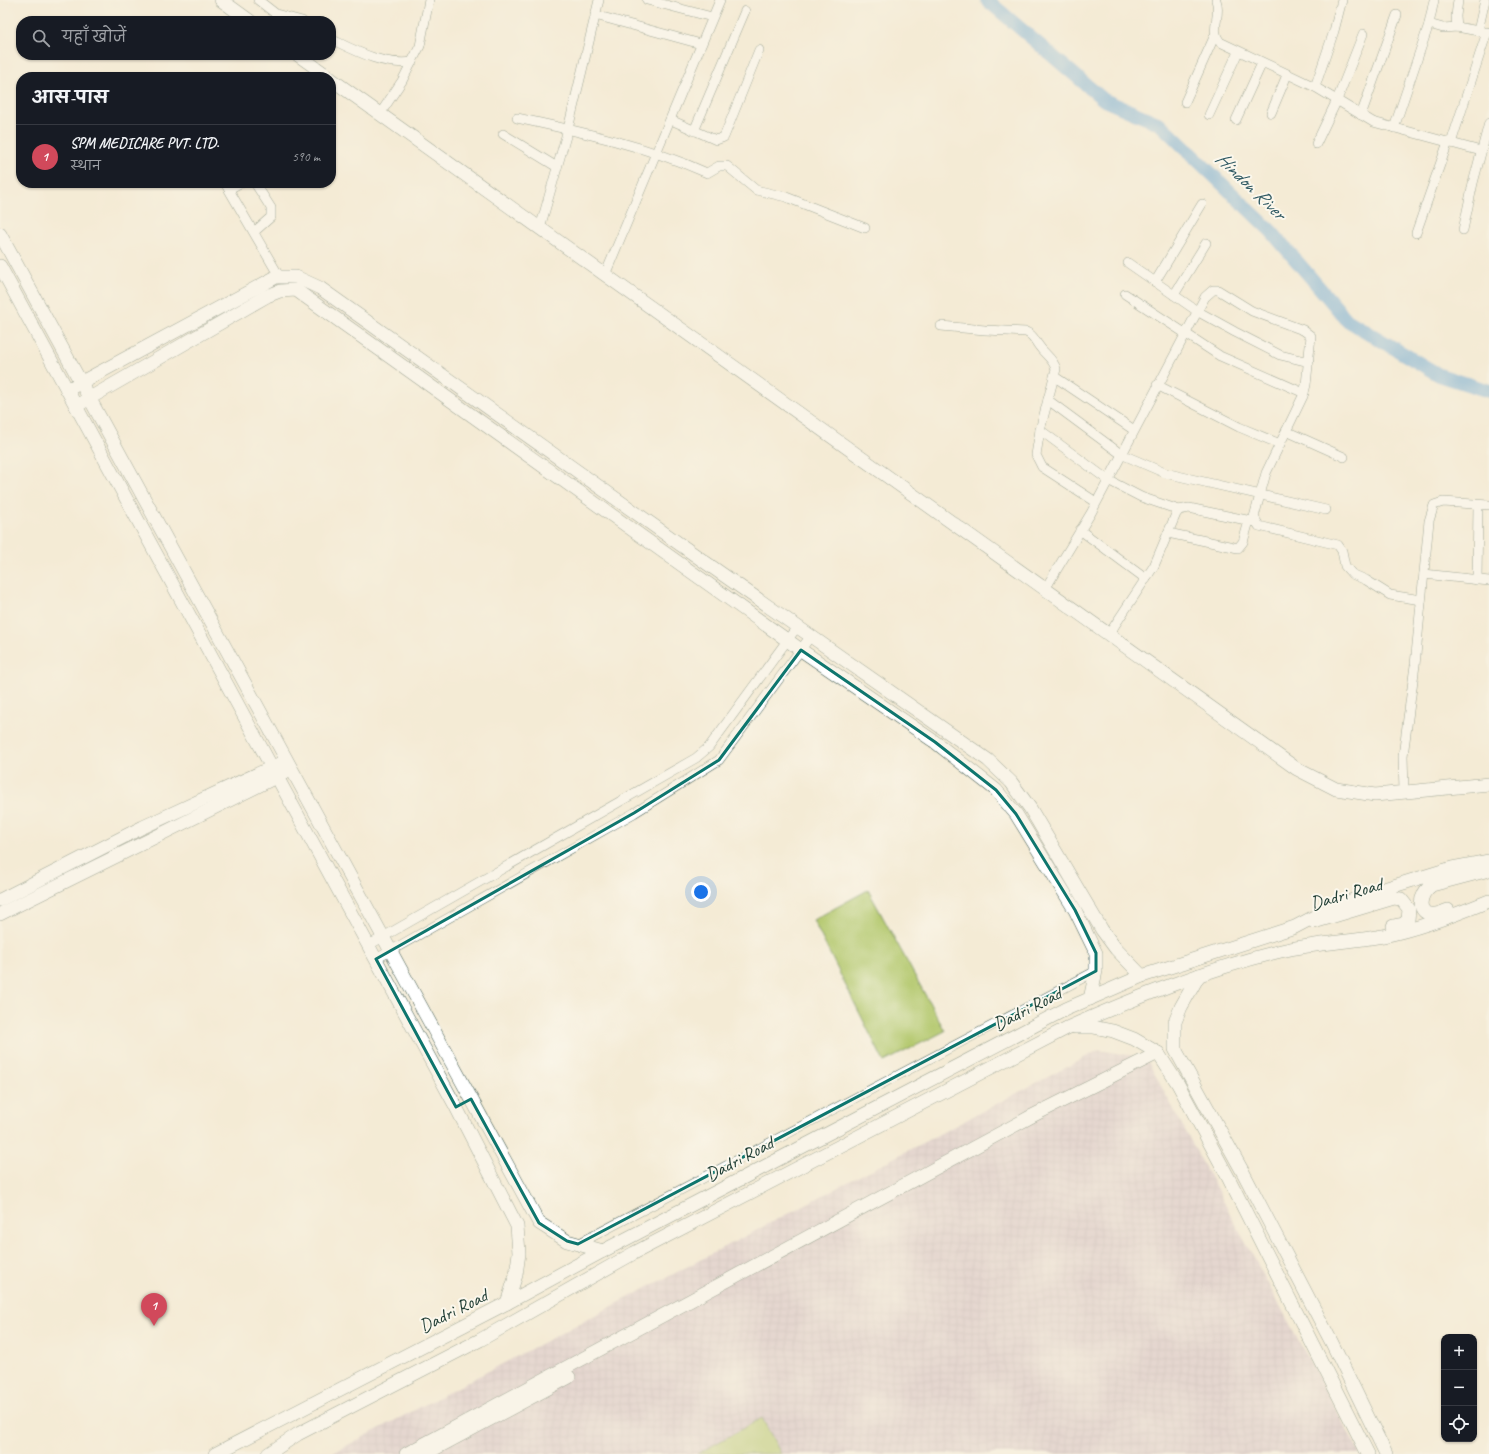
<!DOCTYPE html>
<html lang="hi">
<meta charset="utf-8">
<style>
:root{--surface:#171b24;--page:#242831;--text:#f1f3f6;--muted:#9ea1a6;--line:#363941;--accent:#d1495b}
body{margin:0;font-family:Caveat,"Playpen Sans Deva",sans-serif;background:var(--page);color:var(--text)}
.controls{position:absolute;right:12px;bottom:12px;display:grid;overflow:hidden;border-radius:8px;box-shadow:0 1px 3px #0004}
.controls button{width:36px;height:36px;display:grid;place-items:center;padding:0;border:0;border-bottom:1px solid var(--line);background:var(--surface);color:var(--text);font:20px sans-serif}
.you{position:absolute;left:701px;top:892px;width:14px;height:14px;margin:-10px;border:3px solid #fff;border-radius:50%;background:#1a73e8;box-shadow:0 0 0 6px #1a73e833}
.badge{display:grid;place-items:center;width:26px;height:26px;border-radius:50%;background:var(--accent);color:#fff;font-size:13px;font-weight:700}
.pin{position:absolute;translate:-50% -33px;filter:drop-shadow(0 1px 2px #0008)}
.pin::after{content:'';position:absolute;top:21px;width:14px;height:12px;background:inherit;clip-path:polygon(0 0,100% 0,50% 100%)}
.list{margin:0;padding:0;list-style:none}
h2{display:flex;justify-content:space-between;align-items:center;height:52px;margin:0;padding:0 16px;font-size:17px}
h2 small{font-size:13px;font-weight:400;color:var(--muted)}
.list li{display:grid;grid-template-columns:26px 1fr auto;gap:12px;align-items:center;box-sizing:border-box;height:64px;padding:0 16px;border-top:1px solid var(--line)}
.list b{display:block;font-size:15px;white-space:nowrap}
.list p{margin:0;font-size:13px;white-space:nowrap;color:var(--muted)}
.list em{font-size:13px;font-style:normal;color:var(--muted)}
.icon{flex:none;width:22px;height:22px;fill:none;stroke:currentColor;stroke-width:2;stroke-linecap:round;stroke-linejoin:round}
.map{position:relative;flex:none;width:1489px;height:1454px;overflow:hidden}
.search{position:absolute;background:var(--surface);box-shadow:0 1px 3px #0004;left:16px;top:16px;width:320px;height:44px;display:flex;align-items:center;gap:10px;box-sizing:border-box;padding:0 14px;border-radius:16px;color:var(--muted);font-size:15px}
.panel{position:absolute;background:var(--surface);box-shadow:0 1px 3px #0004;left:16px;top:72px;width:320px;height:116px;border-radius:16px}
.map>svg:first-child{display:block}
</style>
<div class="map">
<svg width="1489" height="1454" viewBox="0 0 1489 1454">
<defs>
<pattern id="industrial-grid" width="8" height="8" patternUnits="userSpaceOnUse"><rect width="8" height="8" fill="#d2bdc8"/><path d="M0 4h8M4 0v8" fill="none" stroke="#b4a3ac"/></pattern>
</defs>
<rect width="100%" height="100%" fill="#fbf7ec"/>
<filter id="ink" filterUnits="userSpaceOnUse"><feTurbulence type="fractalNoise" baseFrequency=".025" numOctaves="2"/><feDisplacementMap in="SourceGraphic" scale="8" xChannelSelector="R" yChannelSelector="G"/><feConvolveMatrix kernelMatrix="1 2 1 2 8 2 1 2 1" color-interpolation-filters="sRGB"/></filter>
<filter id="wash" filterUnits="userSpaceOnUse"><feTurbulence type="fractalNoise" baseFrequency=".012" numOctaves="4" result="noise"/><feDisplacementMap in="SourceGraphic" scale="16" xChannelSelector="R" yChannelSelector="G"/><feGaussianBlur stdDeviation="0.9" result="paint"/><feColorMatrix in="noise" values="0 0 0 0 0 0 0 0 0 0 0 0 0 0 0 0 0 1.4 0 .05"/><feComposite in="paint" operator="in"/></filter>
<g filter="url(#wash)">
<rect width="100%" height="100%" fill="#f4ebd5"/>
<polygon fill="url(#industrial-grid)" points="1099,1050 1146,1058 1360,1454 331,1454"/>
<g fill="#b3c86d" stroke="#698250">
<polygon points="868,890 945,1031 884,1062 813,920"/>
<polygon points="762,1418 781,1454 697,1454"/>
</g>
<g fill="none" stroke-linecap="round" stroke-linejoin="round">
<polyline stroke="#63a4d7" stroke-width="14" points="987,0 1104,100 1160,124 1271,231 1347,320 1439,375 1489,391"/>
</g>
</g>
<g filter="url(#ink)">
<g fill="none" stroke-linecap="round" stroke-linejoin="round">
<g stroke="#3f574c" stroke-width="10">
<g id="street">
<polyline points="258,0 276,14 302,21"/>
<polyline points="647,0 712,17"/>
<path d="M1216,0C1222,16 1209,29 1220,42L1315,87L1373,122L1481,151"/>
<polyline points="595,15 701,44"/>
<polyline points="1429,24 1443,28 1457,27 1489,33"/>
<polyline points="1457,27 1456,16 1458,0"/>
<polyline points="1478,31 1485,0"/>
<path d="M331,39C356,51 383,66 412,62"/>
<polyline points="1315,87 1334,31 1342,0"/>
<polyline points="1185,102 1215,35"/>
<polyline points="1271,113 1287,75"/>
<polyline points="380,114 402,81 420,46 429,0"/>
<polyline points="1209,115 1238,52"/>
<polyline points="1361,115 1397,15"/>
<path d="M517,118C582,132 647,146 707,173L719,166H727L756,190L786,197L865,228"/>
<polyline points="671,120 716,140 724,137 759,50"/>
<polyline points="1236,120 1262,63"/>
<polyline points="1394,128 1429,24 1434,0"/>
<polyline points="694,131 745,11"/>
<polyline points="503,134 557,167"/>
<polyline points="1451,143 1487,32"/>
<polyline points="1316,144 1337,100 1363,34"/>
<polyline points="225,183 279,276"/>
<polyline points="229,189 240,183"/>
<polyline points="540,228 568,129 599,0"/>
<polyline points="1463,230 1473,183 1489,123"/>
<polyline points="254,232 271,217 271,208 255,183"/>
<polyline points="1416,233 1448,142"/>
<polyline points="1128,263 1197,311 1235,332 1280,355 1309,362"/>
<polyline points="605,275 720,0"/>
<polyline points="1155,282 1202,204"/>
<polyline points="1125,294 1220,356 1304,393"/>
<polyline points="1174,295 1206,243"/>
<path d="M941,326L985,330L1026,332C1034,335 1034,340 1039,346C1045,355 1053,358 1056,369L1040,430L1036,455L1042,467L1096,502"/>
<polyline points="1055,377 1134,430"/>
<polyline points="1157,385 1239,427 1280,444"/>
<polyline points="1048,400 1121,454 1165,473 1326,510"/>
<polyline points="1040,430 1108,480 1141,497 1179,510"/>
<polyline points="1286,431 1344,457"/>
<polyline points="1080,530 1146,579"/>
<polyline points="1168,533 1238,548 1243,542 1249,521"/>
<polyline points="1424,574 1489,581"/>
<polyline points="1477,580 1478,505"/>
<polyline points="1045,589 1091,513 1205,297 1213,290 1218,290 1252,311 1303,330 1311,336 1306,385 1303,396 1266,473 1254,517 1259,526 1338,545 1342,551 1345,566 1352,574 1366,580 1390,595 1421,600"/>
<polyline points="1109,634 1154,566 1176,514 1179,510 1189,508 1256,522"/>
<polyline points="1404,791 1403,756 1415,665 1429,521 1434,505 1443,502 1489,505"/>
<polyline points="369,945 696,758 709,747 797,627"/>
<polyline points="376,959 634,813 719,760 810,637"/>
<polyline points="578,1244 1096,971"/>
</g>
</g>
<g stroke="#3f574c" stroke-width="14">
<g id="secondary">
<polyline points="221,0 250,21"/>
<polyline points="298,55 329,77"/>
<polyline points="331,79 1297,769 1336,789 1375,795 1489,784"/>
<polyline points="0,234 539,1223 567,1241 603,1251"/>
<polyline points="0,266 456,1107 517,1226 519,1253 516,1275 507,1303"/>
<polyline points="67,390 276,277 296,277 320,288 702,560 988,760 1011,782 1030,808 1102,930 1116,949 1142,976"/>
<polyline points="76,406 267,296 280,291 296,290 801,650 935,742 996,790 1016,814 1075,910 1096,953 1096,971 1090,999"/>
<polyline points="0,900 143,827 279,764"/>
<path d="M1448,910C1444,911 1440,914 1435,914C1416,916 1418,894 1432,885L1489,870"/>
<polyline points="0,914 284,773"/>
<polyline points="1314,922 1394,898 1401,899 1409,909 1408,920 1403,924 1393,926"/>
<polyline points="1199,975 1181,1007 1175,1022 1175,1049 1244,1174 1332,1343 1386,1454"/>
<polyline points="1075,1027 1093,1027 1113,1031 1134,1039 1158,1053 1178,1084 1229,1179 1368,1454"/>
<polyline points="215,1454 507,1303 603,1251 1066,1009 1142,976 1295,927 1329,909 1371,893 1452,868 1489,861"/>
<path d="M268,1454L298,1434L480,1340L634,1253L1067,1028C1137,997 1207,969 1281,951C1315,943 1349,942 1383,936C1419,929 1455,915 1489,901"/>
<polyline points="406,1454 1032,1116 1158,1053"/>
<polyline points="425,1454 569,1377"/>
</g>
</g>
<use href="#street" stroke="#fff" stroke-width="9"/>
<use href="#secondary" stroke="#fff" stroke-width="13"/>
</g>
</g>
<path d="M0 0H1489V1454H0ZM801,650L935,742L996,790L1016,814L1075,910L1096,953V971L578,1244L567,1241L539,1223L471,1099L456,1107L376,959L634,813L719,760Z" fill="#f4ebd5" fill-opacity=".55" fill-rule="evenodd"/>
<path fill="none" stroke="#0f766e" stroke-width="3" stroke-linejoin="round" d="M801,650L935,742L996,790L1016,814L1075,910L1096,953V971L578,1244L567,1241L539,1223L471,1099L456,1107L376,959L634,813L719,760Z"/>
<g text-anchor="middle" stroke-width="4" stroke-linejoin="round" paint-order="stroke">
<g font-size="19" fill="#1f3d34" stroke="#fbf7ec">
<text transform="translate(1346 893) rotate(-16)" y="7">Dadri Road</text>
<text transform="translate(1027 1008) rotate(-27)" y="7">Dadri Road</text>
<text transform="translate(739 1158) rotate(-28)" y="7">Dadri Road</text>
<text transform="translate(453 1310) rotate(-27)" y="7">Dadri Road</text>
</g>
<g font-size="20" font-style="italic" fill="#335c65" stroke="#fbf7ec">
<text transform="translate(1251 185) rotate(44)" y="7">Hindon River</text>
</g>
</g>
</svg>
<div class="controls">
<button>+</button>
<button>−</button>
<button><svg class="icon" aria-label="locate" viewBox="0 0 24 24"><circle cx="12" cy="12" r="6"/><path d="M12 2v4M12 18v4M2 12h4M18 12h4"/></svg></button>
</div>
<div class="you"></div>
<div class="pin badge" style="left:154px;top:1326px">1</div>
<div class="search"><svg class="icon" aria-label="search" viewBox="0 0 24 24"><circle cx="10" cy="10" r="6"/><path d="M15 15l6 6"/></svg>यहाँ खोजें</div>
<section class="panel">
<h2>आस-पास<small></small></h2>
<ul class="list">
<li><span class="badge">1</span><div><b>SPM MEDICARE PVT. LTD.</b><p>स्थान</p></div><em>590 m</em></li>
</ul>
</section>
</div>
